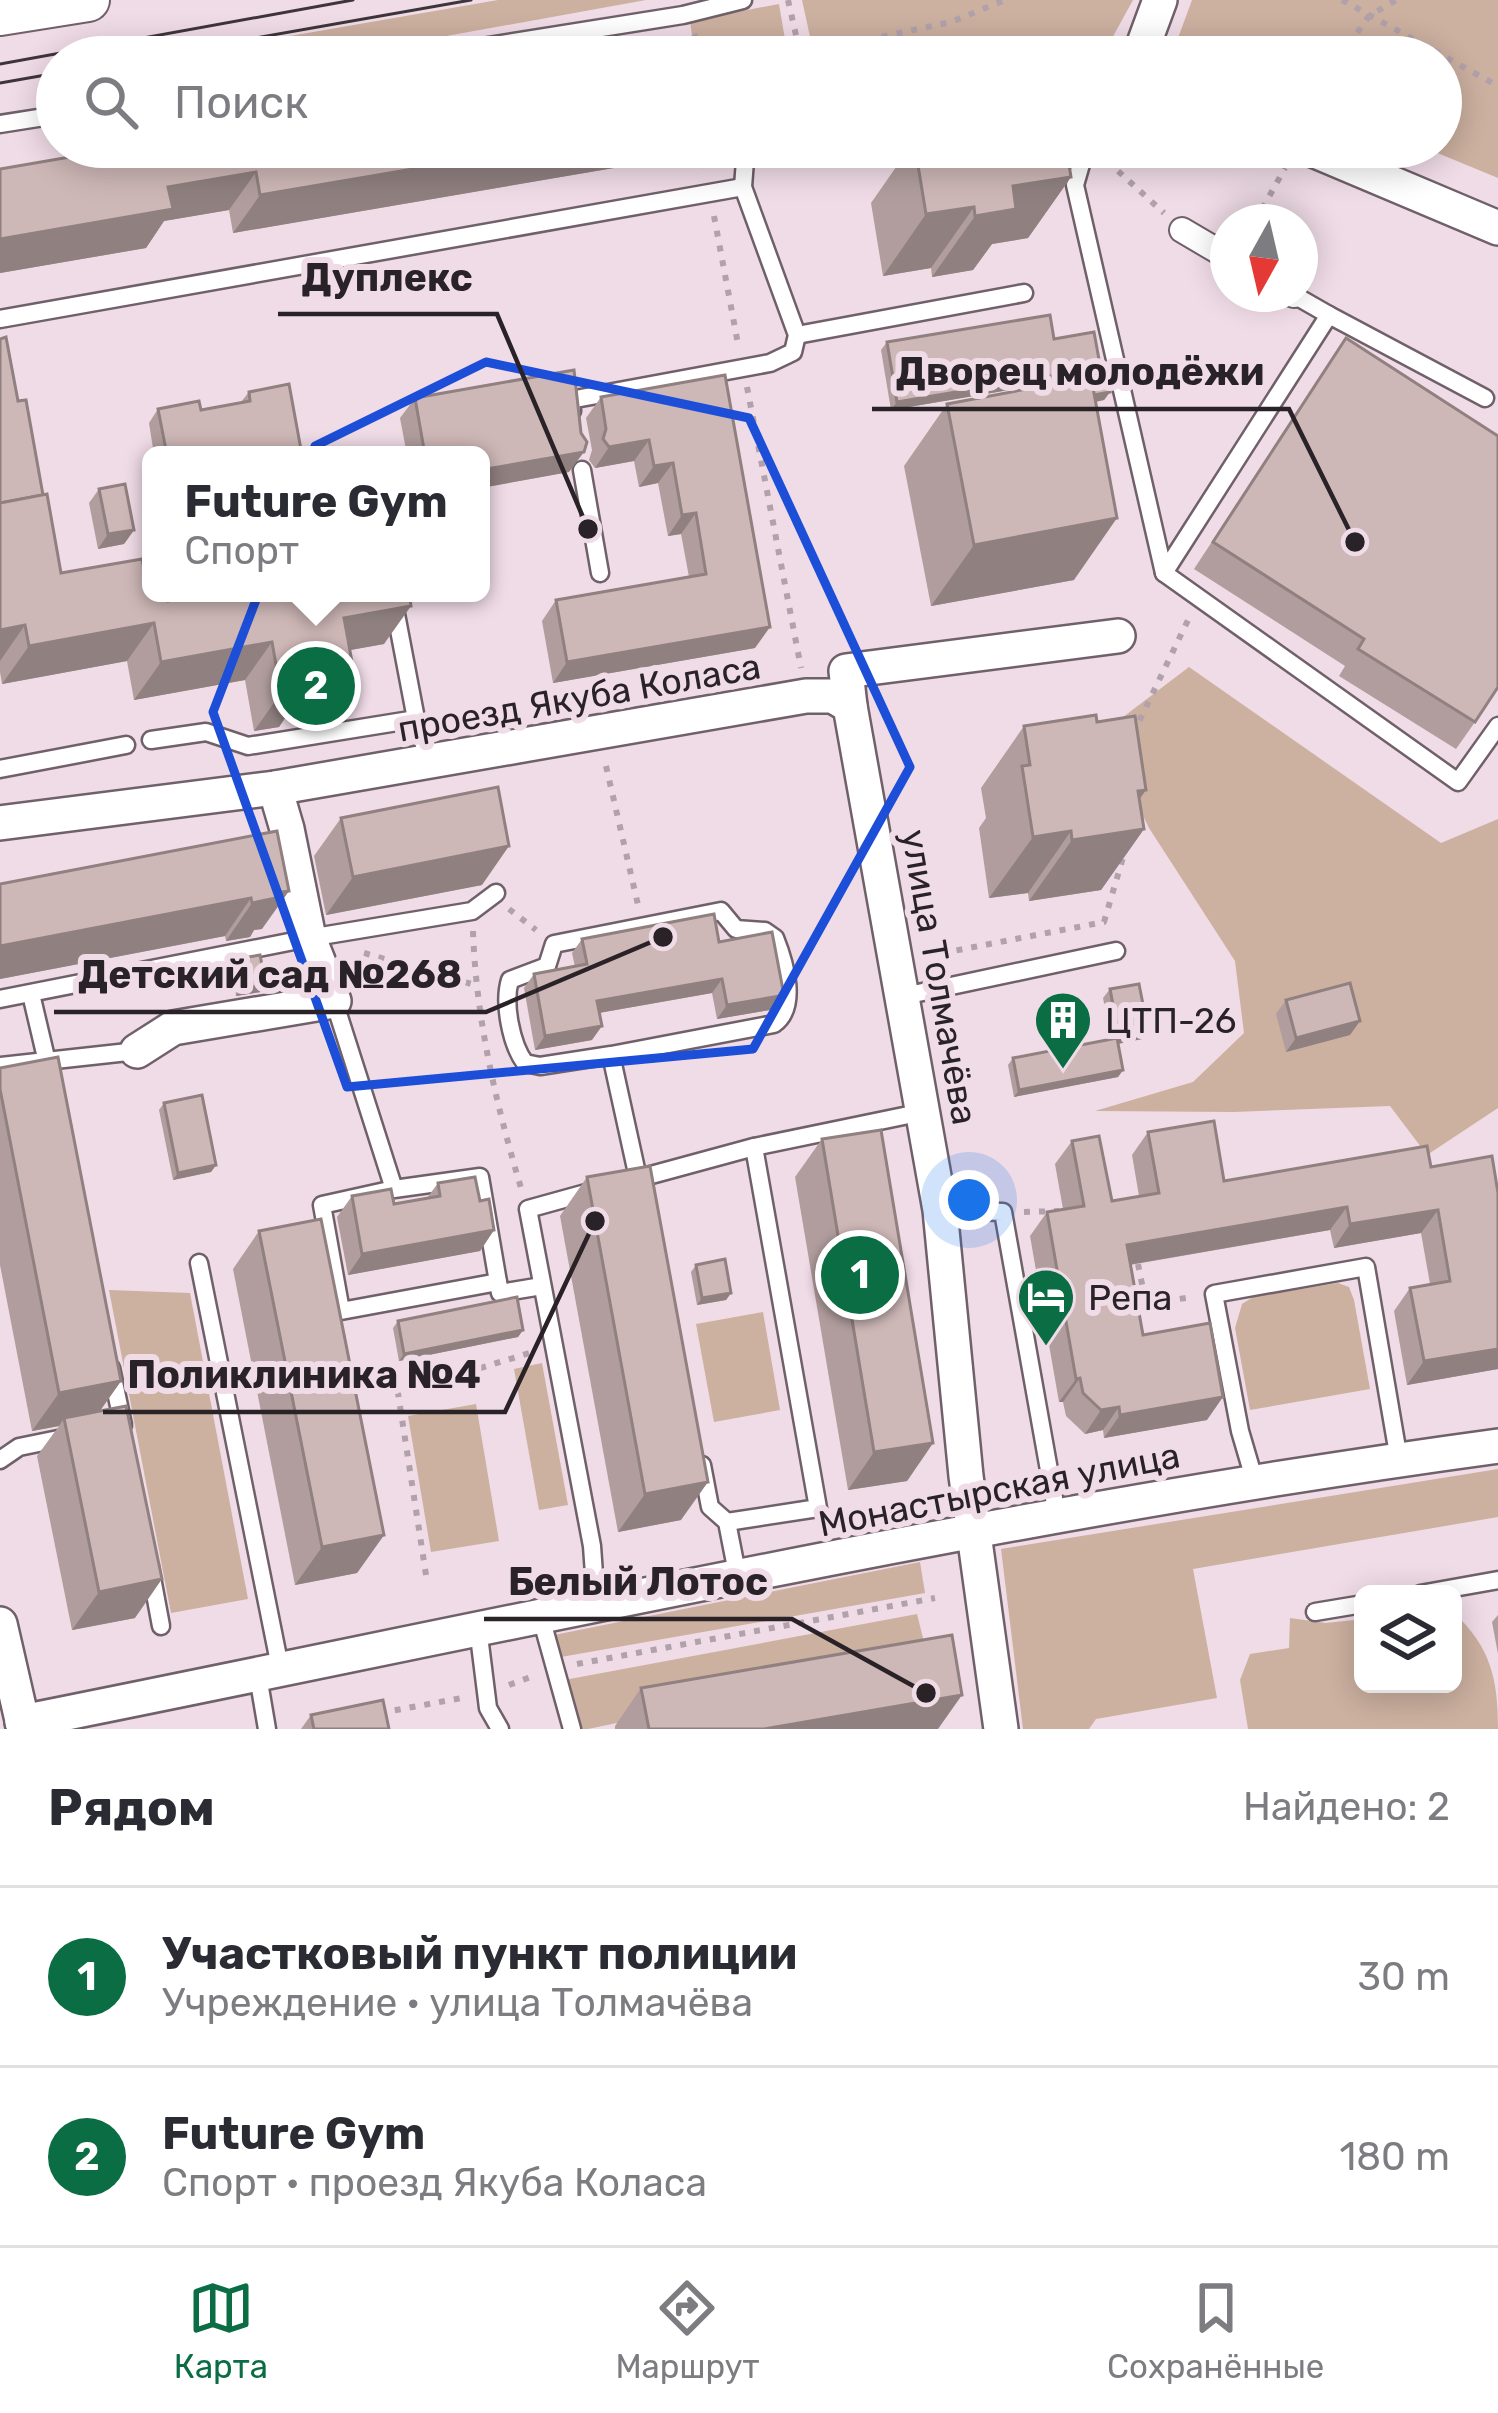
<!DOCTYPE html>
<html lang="ru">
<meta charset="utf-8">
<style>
:root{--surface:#fff;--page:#f2f2f3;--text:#2b2b33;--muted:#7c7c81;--line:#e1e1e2;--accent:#0a6d43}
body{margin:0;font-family:Rubik,sans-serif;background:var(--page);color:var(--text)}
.controls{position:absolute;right:36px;bottom:36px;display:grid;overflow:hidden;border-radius:18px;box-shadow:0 6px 30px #0003}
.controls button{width:108px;height:108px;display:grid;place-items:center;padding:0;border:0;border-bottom:3px solid var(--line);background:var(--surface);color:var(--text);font:60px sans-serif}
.compass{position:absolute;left:1210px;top:204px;width:108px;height:108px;border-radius:50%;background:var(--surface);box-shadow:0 6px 30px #0003;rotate:188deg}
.you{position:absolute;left:969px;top:1200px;width:42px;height:42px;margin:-30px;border:9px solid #fff;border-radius:50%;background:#1a73e8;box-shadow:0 0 0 18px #1a73e833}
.badge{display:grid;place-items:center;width:78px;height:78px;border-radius:50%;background:var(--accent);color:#fff;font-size:39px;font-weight:700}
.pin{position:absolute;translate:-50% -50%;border:6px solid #fff;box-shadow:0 3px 12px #0006}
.popup{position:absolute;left:142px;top:446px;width:348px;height:156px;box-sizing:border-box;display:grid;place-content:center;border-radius:18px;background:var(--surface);filter:drop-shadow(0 3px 9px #0005);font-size:39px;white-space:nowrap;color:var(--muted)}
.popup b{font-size:45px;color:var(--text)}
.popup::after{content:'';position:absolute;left:50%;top:100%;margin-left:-24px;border:24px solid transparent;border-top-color:var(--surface)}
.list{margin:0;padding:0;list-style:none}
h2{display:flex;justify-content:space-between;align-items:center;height:156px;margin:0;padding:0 48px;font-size:51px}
h2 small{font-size:39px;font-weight:400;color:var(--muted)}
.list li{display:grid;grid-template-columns:78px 1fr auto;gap:36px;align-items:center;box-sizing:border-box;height:180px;padding:0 48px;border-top:3px solid var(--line)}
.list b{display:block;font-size:45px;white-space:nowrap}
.list p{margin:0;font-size:39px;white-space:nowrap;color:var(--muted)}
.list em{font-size:39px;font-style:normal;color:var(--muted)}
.icon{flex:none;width:66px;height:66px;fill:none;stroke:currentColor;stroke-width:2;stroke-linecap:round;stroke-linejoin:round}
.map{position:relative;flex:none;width:1498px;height:1729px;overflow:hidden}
.search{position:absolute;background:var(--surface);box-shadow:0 6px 30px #0003;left:36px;right:36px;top:36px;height:132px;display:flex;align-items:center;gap:30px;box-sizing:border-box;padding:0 42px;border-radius:66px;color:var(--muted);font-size:45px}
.sheet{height:516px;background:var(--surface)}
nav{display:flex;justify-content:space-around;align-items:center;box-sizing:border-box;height:168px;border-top:3px solid var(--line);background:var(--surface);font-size:33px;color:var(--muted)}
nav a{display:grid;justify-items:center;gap:6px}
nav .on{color:var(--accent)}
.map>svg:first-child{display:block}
</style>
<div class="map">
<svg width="1498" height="1729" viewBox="0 0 1498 1729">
<rect width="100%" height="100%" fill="#f0dce7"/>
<g fill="#ccb0a0">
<polygon points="498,0 646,0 330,57 168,57"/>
<polygon points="802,0 1133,0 1105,51 1094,57 1062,57 977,39 814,55"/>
<polygon points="1192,0 1498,0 1498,178 1423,147 1441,147 1441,57 1178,57 1174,49"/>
<polygon points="779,4 788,57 695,57 690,21"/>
<polygon points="1189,667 1441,843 1498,819 1498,1108 1427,1155 1390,1106 1234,1112 1095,1111 1193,1082 1244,1033 1235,961 1149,828 1102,733"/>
<polygon points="1338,1283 1349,1287 1354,1300 1370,1389 1250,1410 1235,1328 1242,1304 1253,1297"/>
<polygon points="109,1290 190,1293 248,1599 171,1613"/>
<polygon points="763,1312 780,1410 714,1422 696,1324"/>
<polygon points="542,1363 568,1505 539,1510 514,1369"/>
<polygon points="476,1404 499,1541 431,1552 408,1416"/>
<polygon points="1498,1469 1498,1517 1193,1569 1217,1698 1096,1719 1089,1729 1023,1729 1001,1549"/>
<polygon points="920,1562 925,1593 561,1657 554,1635"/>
<path d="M1453,1612C1491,1647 1498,1679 1498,1729H1248L1240,1680L1250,1654L1289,1648L1290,1618L1326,1623L1363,1619V1684H1453Z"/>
<polygon points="917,1614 928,1658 588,1729 575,1729 559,1681"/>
</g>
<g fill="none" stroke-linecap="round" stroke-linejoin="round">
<g stroke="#706069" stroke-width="21">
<g id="service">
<polyline points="419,57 683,15 743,0"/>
<polyline points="0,124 57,115"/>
<polyline points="1086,147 1075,185 1164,573 1329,315 1485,398"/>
<polyline points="1294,295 1329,315"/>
<polyline points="0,319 743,187"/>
<polyline points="797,335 1024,293"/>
<polyline points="572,411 570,400 770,363 793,352 797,335 743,187 746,147"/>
<polyline points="582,470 600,573"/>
<polyline points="1164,573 1458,782 1498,726"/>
<polyline points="392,593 416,719"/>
<polyline points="151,740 206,732 248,746 416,719 430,764"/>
<polyline points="0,769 126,745"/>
<polyline points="31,994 51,1079"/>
<polyline points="904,996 1116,951"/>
<polyline points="0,999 309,938 472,911 496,893"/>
<polyline points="334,1001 394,1189 322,1205 341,1311 498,1282 480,1177 394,1189"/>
<path d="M611,1055L774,1024C798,1007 785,963 775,938L765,931L736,929L721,911L554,944L547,966L510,980C503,1003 511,1044 525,1063L540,1066L611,1055L638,1178L643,1189"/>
<polyline points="0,1066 137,1051"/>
<polyline points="754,1147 923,1112"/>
<polyline points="629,1181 754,1147 818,1508 727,1522"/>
<polyline points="593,1191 528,1209 592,1546 596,1602"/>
<polyline points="940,1210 1003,1212 1057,1515"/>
<polyline points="199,1263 281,1672"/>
<polyline points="498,1282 500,1293 542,1286"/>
<polyline points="111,1368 123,1425"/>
<polyline points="0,1460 19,1447 68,1437"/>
<polyline points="702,1465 710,1507 727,1522 738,1578"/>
<polyline points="1255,1482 1240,1431 1214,1294 1366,1267 1399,1460"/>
<polyline points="150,1567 161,1626"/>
<polyline points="1420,1594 1498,1580"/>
<polyline points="1315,1612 1363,1604"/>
<polyline points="540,1614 572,1729"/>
<polyline points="478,1628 488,1708 500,1729"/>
<polyline points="258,1676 267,1729"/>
</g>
</g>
<g stroke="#706069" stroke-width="28">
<g id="pedestrian">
<polyline points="1182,230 1228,257"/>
<polyline points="1291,294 1294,295"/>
</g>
</g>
<g stroke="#706069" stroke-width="38">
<g id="minor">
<polyline points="1139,57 1160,0"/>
<polyline points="1306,147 1498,228"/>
<polyline points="850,706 846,671 1118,636"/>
<polyline points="0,823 275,788 806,696 833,696 850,706 940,1210 966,1476 1001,1729"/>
<polyline points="137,1051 173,1028 334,1001 309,938 287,829 275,788"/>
<polyline points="0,1624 24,1729"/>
<path d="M22,1722C513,1624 1002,1513 1498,1446"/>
</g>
</g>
<g stroke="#706069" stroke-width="46">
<polyline id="tertiary" points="0,14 88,0"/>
</g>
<g stroke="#b1a1aa" stroke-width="6" stroke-dasharray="6 9" stroke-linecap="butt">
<polyline points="788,0 801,57"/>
<polyline points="1342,0 1498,86"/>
<polyline points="694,34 707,57"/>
<polyline points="686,37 689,57"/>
<polyline points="810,57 833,47 951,22 1005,0"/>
<polyline points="1340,57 1369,16 1396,0"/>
<polyline points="703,147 707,173"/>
<polyline points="1107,161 1164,213"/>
<polyline points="714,216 738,344"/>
<polyline points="1255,222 1285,168"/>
<polyline points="747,387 801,668"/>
<polyline points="1133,734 1190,616"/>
<polyline points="606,766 638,905"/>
<polyline points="509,909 536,930"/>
<path d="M473,931C476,1019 496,1104 521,1188"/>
<polyline points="364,953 475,985"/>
<polyline points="927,956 1104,922 1124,854"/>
<polyline points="1024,1212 1059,1211"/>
<polyline points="1138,1264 1146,1304 1192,1297"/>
<polyline points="426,1575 398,1393 533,1352"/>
<polyline points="577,1664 935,1598"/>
<polyline points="509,1685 536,1675"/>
<polyline points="380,1713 467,1697"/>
</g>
<use href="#service" stroke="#fff" stroke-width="16"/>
<use href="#pedestrian" stroke="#fff" stroke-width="24"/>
<use href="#minor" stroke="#fff" stroke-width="33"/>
<use href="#tertiary" stroke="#fff" stroke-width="42"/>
<g stroke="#3e353a" stroke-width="3">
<polyline points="148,57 471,0"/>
<polyline points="0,64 353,0"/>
<polyline points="0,83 57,73"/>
</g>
</g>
<g fill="#b19d9d">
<polygon points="111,147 691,147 684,156 233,233 229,210 164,221 146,248 0,273 0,169 112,150"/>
<polygon points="910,147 1066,147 1071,177 1028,238 992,244 973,270 932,277 931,268 883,276 871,203"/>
<polygon points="1346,338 1475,722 1456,749 1339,676 1345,666 1194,569"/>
<polygon points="0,339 43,495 61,573 146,579 168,601 188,597 191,593 409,593 384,644 350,650 354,673 328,711 285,718 279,727 254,731 245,680 134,700 127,661 2,684 0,672"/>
<polygon points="1054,339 1100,365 1110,392 1104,400 1096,402 1074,580 931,606 904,466 947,404 1062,381 891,410 881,350 887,342"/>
<polygon points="725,375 755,648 553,683 542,621 556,600 689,577 681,534 668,536 658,483 639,487 634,461 595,468 589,460 592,450 586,418 601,397"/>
<polygon points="249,392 302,455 154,455 149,423 158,409 201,410 241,402"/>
<polygon points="415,398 569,472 481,488 481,455 407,455 400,418"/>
<polygon points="99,489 134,530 124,544 98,549 89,503"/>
<polygon points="1097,722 1139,800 1144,829 1101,890 1029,901 1028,893 989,898 979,828 986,818 981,788 1024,726"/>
<polygon points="341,818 482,885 326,915 314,856"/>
<polygon points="277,831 262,929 254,930 250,937 226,941 225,936 0,979 0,884"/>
<polygon points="582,939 719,942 780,996 770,1010 717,1019 712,993 599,1013 592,1040 535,1050 524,988 534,974 575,967 572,953"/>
<polygon points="236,959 261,992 236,996 231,966"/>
<polygon points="1110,989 1142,1039 1118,1044 1123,1070 1118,1077 1014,1097 1008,1065 1013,1058 1111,1039 1103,998"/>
<polygon points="1286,1000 1350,1035 1286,1052 1276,1014"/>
<polygon points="0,1068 121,1381 100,1411 135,1618 72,1630 37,1456 59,1426 32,1431 0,1265"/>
<polygon points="164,1103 216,1165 211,1172 173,1180 159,1110"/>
<polygon points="1148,1132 1224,1181 1431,1167 1498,1369 1407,1385 1394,1311 1410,1288 1430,1284 1421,1233 1334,1248 1330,1230 1130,1265 1143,1335 1207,1420 1104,1438 1103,1430 1085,1434 1066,1416 1063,1402 1059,1402 1030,1236 1047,1212 1063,1209 1055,1164 1072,1141 1112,1201 1139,1196 1132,1155"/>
<polygon points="822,1139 933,1443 907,1481 848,1490 795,1177"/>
<polygon points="587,1177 681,1520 618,1532 560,1216"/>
<polygon points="438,1183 480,1201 494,1230 480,1251 348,1275 337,1217 352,1196 394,1204 427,1198"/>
<polygon points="259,1231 384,1535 357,1573 295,1585 233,1269"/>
<polygon points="696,1265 731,1293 726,1300 697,1305 691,1272"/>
<polygon points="398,1321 523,1330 518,1337 399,1361 393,1328"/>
<polygon points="1498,1615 1498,1654 1492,1622"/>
<polygon points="641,1688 938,1729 615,1729 615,1726"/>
<polygon points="311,1715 389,1729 301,1729"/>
</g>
<g fill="#908080">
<polygon points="542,147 691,147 684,156 233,233 260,195"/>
<polygon points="256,172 229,210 164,221 146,248 0,273 0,239 168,187"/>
<polygon points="1071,177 1028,238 992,244 973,270 932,277 975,216 1013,186"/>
<polygon points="974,207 931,268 883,276 926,214"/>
<polygon points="1068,373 1062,381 891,410 897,402"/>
<polygon points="1110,392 1104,400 1067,407 1073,399"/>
<polygon points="649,440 634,461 595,468 609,447"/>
<polygon points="584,452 569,472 481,488 481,470"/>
<polygon points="673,463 658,483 639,487 654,466"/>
<polygon points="696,513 681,534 668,536 682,515"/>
<polygon points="1117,518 1074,580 931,606 974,545"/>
<polygon points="134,530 124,544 98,549 108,534"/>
<polygon points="411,606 384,644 317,656 344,618"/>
<polygon points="154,623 127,661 2,684 29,646"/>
<polygon points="25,625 0,661 0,630"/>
<polygon points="770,627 755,648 553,683 567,662"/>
<polygon points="272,642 245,680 134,700 161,662"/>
<polygon points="354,673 328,711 285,718 279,727 254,731 281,693 304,681"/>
<polygon points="1146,790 1116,833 1144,829 1101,890 1029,901 1072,840 1138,791"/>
<polygon points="1071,831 1028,893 989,898 1033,837"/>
<polygon points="509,846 482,885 326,915 353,877"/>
<polygon points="289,891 262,929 254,930 250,937 226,941 252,903 275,893"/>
<polygon points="251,898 225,936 0,979 0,946"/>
<polygon points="722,979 712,993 587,1015 597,1001"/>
<polygon points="266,985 261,992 236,996 241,989"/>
<polygon points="780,996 770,1010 717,1019 727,1005"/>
<polygon points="1360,1021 1350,1035 1286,1052 1296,1038"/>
<polygon points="602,1026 592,1040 535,1050 545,1036"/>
<polygon points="1148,1030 1142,1039 1112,1045 1119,1036"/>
<polygon points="1123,1070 1118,1077 1014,1097 1019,1090"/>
<polygon points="216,1165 211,1172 173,1180 178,1173"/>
<polygon points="1347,1207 1330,1230 1110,1268 1127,1245"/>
<polygon points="1438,1210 1421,1233 1334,1248 1350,1224"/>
<polygon points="494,1230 480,1251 348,1275 362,1254"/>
<polygon points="731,1293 726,1300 697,1305 702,1298"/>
<polygon points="523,1330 518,1337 399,1361 404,1354"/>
<polygon points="1498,1349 1498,1369 1407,1385 1424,1361"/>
<polygon points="1080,1378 1063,1402 1059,1402 1076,1379"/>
<polygon points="121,1381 94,1419 64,1418 59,1426 32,1431 59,1393"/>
<polygon points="1223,1397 1207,1420 1104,1438 1120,1415"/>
<polygon points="1119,1407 1103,1430 1085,1434 1101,1410"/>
<polygon points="933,1443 907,1481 848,1490 874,1452"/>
<polygon points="708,1482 681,1520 618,1532 645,1494"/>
<polygon points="384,1535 357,1573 295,1585 322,1547"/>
<polygon points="162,1579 135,1618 72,1630 99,1592"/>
<polygon points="962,1695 938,1729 764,1729"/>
</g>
<g fill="#ceb7b7" stroke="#908080" stroke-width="3">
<polygon points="128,147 542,147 260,195 256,172 168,187 173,209 0,239 0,169"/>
<polygon points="915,147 923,147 933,153 964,147 1066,147 1071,177 1013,186 1016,209 975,216 974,207 926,214"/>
<polygon points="1050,315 1054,339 1094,332 1100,365 1105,364 1110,392 1094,395 1091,377 1070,381 1068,373 897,402 887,342"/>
<polygon points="6,337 18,401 26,400 43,495 0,503 0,339"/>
<polygon points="1346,338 1498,436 1498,687 1475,722 1358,649 1364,639 1213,542"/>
<polygon points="574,370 581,433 587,442 584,452 481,470 481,455 425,455 415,398"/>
<polygon points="725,375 770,627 567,662 556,600 706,574 696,513 682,515 673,463 654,466 649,440 609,447 603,439 606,429 601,397"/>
<polygon points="1091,377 1117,518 974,545 947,404"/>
<polygon points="289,384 302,455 167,455 158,409 199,401 201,410 250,401 249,392"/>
<polygon points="125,484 134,530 108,534 99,489"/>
<polygon points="47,494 61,573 142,559 146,579 151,578 151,593 167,593 168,601 209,593 409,593 411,606 344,618 354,673 304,681 305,689 281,693 272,642 161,662 154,623 29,646 25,625 0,630 0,503"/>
<polygon points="1096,715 1097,722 1135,716 1146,790 1138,791 1144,829 1072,840 1071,831 1033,837 1022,766 1030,765 1024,726"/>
<polygon points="498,787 509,846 353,877 341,818"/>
<polygon points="277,831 289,891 275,893 276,898 252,903 251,898 0,946 0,884"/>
<polygon points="714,914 719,942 772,932 783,990 780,996 727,1005 722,979 597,1001 602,1026 545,1036 534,974 587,964 582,939"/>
<polygon points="260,955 266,985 241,989 236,959"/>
<polygon points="1350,983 1360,1021 1296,1038 1286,1000"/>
<polygon points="1139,984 1148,1030 1119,1036 1110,989"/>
<polygon points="1117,1038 1123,1070 1019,1090 1013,1058"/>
<polygon points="58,1057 121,1381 59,1393 0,1089 0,1068"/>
<polygon points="202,1095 216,1165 178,1173 164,1103"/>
<polygon points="1214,1121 1224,1181 1427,1146 1431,1167 1492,1156 1498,1193 1498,1349 1424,1361 1410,1288 1450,1281 1438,1210 1350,1224 1347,1207 1127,1245 1143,1335 1210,1323 1223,1397 1120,1415 1119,1407 1101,1410 1083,1393 1080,1378 1076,1379 1047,1212 1084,1206 1072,1141 1099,1136 1112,1201 1159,1193 1148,1132"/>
<polygon points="881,1130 933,1443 874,1452 822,1139"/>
<polygon points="650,1166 708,1482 645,1494 587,1177"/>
<polygon points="475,1177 480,1201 489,1199 494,1230 362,1254 352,1196 391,1189 394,1204 440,1196 438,1183"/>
<polygon points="321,1219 384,1535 322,1547 259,1231"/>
<polygon points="725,1259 731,1293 702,1298 696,1265"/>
<polygon points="517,1297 523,1330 404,1354 398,1321"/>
<polygon points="126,1406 162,1579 99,1592 64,1418"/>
<polygon points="952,1635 962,1695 764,1729 649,1729 641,1688"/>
<polygon points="383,1700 389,1729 314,1729 311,1715"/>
</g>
<path fill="none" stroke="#1d4ed8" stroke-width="9" stroke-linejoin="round" d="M486,362L749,418L910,767L753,1049L347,1087L213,712L315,446Z"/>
<defs>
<g id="building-pin" transform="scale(3)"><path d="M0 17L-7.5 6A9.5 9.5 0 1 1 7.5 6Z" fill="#0a6d43" stroke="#f0dce7"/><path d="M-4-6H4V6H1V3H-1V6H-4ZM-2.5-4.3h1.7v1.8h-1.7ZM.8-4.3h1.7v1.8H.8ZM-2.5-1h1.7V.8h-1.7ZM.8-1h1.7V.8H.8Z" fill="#fff"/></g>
<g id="hotel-pin" transform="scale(3)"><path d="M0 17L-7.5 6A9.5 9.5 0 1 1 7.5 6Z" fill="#0a6d43" stroke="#f0dce7"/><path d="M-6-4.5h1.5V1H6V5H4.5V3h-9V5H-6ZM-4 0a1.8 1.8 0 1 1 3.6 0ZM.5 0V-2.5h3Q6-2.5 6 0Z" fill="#fff"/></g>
</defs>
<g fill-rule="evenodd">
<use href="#building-pin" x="1063" y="1020"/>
<use href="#hotel-pin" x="1046" y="1297"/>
</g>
<g text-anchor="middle" stroke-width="12" stroke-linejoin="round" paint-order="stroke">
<g font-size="36" fill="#292226" stroke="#f0dce7">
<text transform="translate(579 697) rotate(-10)" y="13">проезд Якуба Коласа</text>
<text transform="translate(940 977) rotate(80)" y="13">улица Толмачёва</text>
<text transform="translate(999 1489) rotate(-11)" y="13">Монастырская улица</text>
</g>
<g font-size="36" fill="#292226" stroke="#f0dce7" text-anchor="start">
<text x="1105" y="1033">ЦТП-26</text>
<text x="1088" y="1310">Репа</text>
</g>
</g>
<path fill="none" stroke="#292226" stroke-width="4.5" d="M588 529L497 314H278M1355 542L1289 409H872M663 937L486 1012H54M595 1221L505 1412H103M926 1693L792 1619H484"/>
<g fill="#292226" stroke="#f0dce7" stroke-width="4.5">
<circle cx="588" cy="529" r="12"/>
<circle cx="1355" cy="542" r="12"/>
<circle cx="663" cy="937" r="12"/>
<circle cx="595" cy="1221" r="12"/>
<circle cx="926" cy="1693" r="12"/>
</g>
<g font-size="39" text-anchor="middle" font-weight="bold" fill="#292226" stroke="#f0dce7" stroke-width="12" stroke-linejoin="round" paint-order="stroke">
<text x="387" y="291">Дуплекс</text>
<text x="1080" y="385">Дворец молодёжи</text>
<text x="270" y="988">Детский сад №268</text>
<text x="304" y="1388">Поликлиника №4</text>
<text x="638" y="1595">Белый Лотос</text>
</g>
</svg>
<div class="controls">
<button><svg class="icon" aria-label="layers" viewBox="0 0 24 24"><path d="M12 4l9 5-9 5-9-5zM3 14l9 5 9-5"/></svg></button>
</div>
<svg class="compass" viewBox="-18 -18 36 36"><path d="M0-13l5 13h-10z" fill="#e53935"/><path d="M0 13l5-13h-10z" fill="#7c7c81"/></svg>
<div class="you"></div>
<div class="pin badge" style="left:860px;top:1275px">1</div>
<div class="pin badge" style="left:316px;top:686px">2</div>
<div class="popup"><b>Future Gym</b>Спорт</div>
<div class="search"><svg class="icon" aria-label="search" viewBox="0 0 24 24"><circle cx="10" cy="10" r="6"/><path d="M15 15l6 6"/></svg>Поиск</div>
</div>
<section class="sheet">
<h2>Рядом<small>Найдено: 2</small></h2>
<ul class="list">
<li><span class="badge">1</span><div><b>Участковый пункт полиции</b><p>Учреждение · улица Толмачёва</p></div><em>30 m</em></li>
<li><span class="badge">2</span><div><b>Future Gym</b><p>Спорт · проезд Якуба Коласа</p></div><em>180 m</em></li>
</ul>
</section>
<nav>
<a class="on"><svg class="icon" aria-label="map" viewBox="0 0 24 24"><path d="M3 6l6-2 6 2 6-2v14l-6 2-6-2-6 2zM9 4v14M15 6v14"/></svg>Карта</a>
<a><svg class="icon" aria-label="directions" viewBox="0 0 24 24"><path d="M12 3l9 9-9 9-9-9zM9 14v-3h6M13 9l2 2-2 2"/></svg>Маршрут</a>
<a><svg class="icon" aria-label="saved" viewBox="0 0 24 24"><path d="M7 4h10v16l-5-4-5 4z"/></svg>Сохранённые</a>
</nav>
